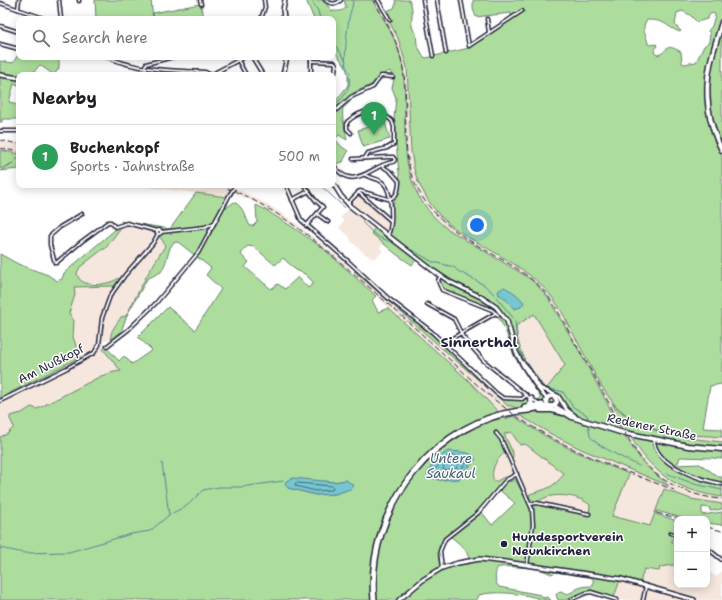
<!DOCTYPE html>
<meta charset="utf-8">
<style>
:root{--surface:#fff;--page:#f6f6f6;--text:#202124;--muted:#757577;--line:#e0e0e0;--accent:#7c3aed}
body{margin:0;font-family:"Shantell Sans",sans-serif;background:var(--page);color:var(--text)}
.controls{position:absolute;right:12px;bottom:12px;display:grid;overflow:hidden;border-radius:8px;box-shadow:0 2px 10px #0003}
.controls button{width:36px;height:36px;display:grid;place-items:center;padding:0;border:0;border-bottom:1px solid var(--line);background:var(--surface);color:var(--text);font:20px sans-serif}
.you{position:absolute;left:477px;top:225px;width:14px;height:14px;margin:-10px;border:3px solid #fff;border-radius:50%;background:#1a73e8;box-shadow:0 0 0 6px #1a73e833}
.badge{display:grid;place-items:center;width:26px;height:26px;border-radius:50%;background:var(--accent);color:#fff;font-size:13px;font-weight:700}
.pin{position:absolute;translate:-50% -33px;filter:drop-shadow(0 1px 2px #0008)}
.pin::after{content:'';position:absolute;top:21px;width:14px;height:12px;background:inherit;clip-path:polygon(0 0,100% 0,50% 100%)}
.list{margin:0;padding:0;list-style:none}
h2{display:flex;justify-content:space-between;align-items:center;height:52px;margin:0;padding:0 16px;font-size:17px}
h2 small{font-size:13px;font-weight:400;color:var(--muted)}
.list li{display:grid;grid-template-columns:26px 1fr auto;gap:12px;align-items:center;box-sizing:border-box;height:64px;padding:0 16px;border-top:1px solid var(--line)}
.list b{display:block;font-size:15px;white-space:nowrap}
.list p{margin:0;font-size:13px;white-space:nowrap;color:var(--muted)}
.list em{font-size:13px;font-style:normal;color:var(--muted)}
.icon{flex:none;width:22px;height:22px;fill:none;stroke:currentColor;stroke-width:2;stroke-linecap:round;stroke-linejoin:round}
.map{position:relative;flex:none;width:722px;height:600px;overflow:hidden}
.search{position:absolute;background:var(--surface);box-shadow:0 2px 10px #0003;left:16px;top:16px;width:320px;height:44px;display:flex;align-items:center;gap:10px;box-sizing:border-box;padding:0 14px;border-radius:8px;color:var(--muted);font-size:15px}
.panel{position:absolute;background:var(--surface);box-shadow:0 2px 10px #0003;left:16px;top:72px;width:320px;height:116px;border-radius:8px}
.map>svg:first-child{display:block}
</style>
<div class="map">
<svg width="722" height="600" viewBox="0 0 722 600">
<rect width="100%" height="100%" fill="#fff"/>
<filter id="ink" filterUnits="userSpaceOnUse"><feTurbulence type="fractalNoise" baseFrequency=".025" numOctaves="2"/><feDisplacementMap in="SourceGraphic" scale="8" xChannelSelector="R" yChannelSelector="G"/><feConvolveMatrix kernelMatrix="1 2 1 2 8 2 1 2 1" color-interpolation-filters="sRGB"/></filter>
<g filter="url(#ink)">
<g fill="#f5e7dd">
<polygon points="372,0 377,0 386,15 398,38 405,59 407,67 412,157 418,181 428,200 439,215 454,228 523,270 544,288 554,300 563,316 602,385 611,400 620,409 637,421 670,433 722,437 722,442 686,438 661,433 634,422 613,405 637,449 653,468 667,479 686,489 709,495 722,497 722,504 691,499 664,489 650,527 611,516 629,474 580,454 552,440 514,416 505,419 468,380 441,355 352,274 350,275 354,271 508,406 513,406 519,415 553,435 581,449 669,485 645,465 627,440 578,349 547,296 534,282 521,273 446,228 436,218 424,204 413,184 407,166 394,40 383,17"/>
<polygon points="0,140 19,143 19,154 0,150"/>
<polygon points="131,185 225,185 233,187 227,197"/>
<polygon points="235,188 269,205 296,223 326,247 351,268 347,272 324,249 308,236 267,209 233,192"/>
<polygon points="357,195 359,195 391,222 390,234 387,233 351,205 351,202"/>
<polygon points="350,207 375,228 371,233 383,244 380,248 383,251 374,259 365,254 351,241 349,236 339,228 344,221 340,218"/>
<polygon points="127,225 147,230 163,240 165,246 147,275 126,316 121,317 111,332 110,336 111,341 107,340 103,342 105,345 102,348 121,371 114,372 101,376 37,409 31,407 22,413 11,416 10,419 14,427 7,434 0,437 0,398 80,357 73,337 74,321 69,313 75,295 74,286 114,286 119,278 110,283 87,284 83,283 78,278 77,273 80,267 103,249 105,249 119,230"/>
<polygon points="534,314 565,365 547,388 541,383 523,356 517,338 516,325"/>
<polygon points="512,432 518,443 528,446 564,474 556,484 546,490 530,494 540,499 558,495 582,500 590,505 589,515 537,505 530,507 515,479 514,479 510,482 507,479 501,479 498,482 494,481 493,479 493,471 495,464 505,453 508,451 510,454 509,444 504,434"/>
<polygon points="673,565 677,566 677,585 707,585 707,571 717,577 722,571 722,600 613,600 620,580 639,585 644,569 659,571 660,567"/>
</g>
<g fill="#addd9d" stroke="#68806c" fill-rule="evenodd">
<polygon points="95,0 151,0 153,19 96,19"/>
<path d="M306,0H323L332,11C338,11 343,12 346,7L344,0H372C385,21 400,44 403,69C410,131 390,181 446,228L521,273L534,282L547,296L578,349L627,440L645,465L669,486L581,449L553,435L519,415L513,406H508L354,271H357L384,296L447,347L499,397L508,400L526,399L528,401L538,403L540,402V397L514,356L505,329L495,312L446,291L440,285V280L416,260L412,265L396,254L371,233L375,228L390,240L392,237L390,234C392,225 390,216 392,208C395,199 399,192 400,183L394,123L395,121L394,118L396,98L392,88L394,79L390,71L381,75L373,84L353,93C353,101 348,104 343,108C341,118 346,131 347,140L339,135L335,139L342,147L348,151C347,155 344,158 343,162L338,163L333,167V105L348,85V76L350,73L333,49V19H314ZM534,314L565,365L547,388L543,386L528,364H526L523,360L525,359C519,347 517,338 516,326Z"/>
<path d="M395,0H409C411,3 412,7 412,10C413,18 409,27 416,33L417,45L424,57L426,58L469,48L511,18V13L476,17L473,9V0H722V384L710,386L703,428L722,429V437C705,435 688,436 671,433C649,430 624,417 611,400C597,381 586,357 575,337C566,320 558,302 544,288C519,262 483,248 454,228L439,215L428,200L418,182L414,169L411,151L407,67L398,38L384,12L394,8L396,4ZM682,11L690,15L697,22L707,19L710,14L714,13L715,15L712,26L708,31L710,33L709,42L704,46L696,62L684,64L682,63L681,52C663,41 669,53 657,55L654,52L657,45L656,44L650,45L648,44C647,35 640,28 647,20C654,20 662,21 667,25C672,28 674,30 680,32L681,31L675,25L677,13Z"/>
<polygon points="200,4 205,19 154,19 153,13"/>
<path d="M19,53V57H59V68L54,75L40,65C37,67 36,71 33,72C26,77 8,74 0,73V61L13,63Z"/>
<polygon points="0,77 19,80 19,85 14,84 9,102 19,106 19,119 2,119 2,122 0,122"/>
<polygon points="385,122 390,139 363,147 358,130"/>
<polygon points="0,150 19,154 19,169 0,171 13,163 0,169"/>
<path d="M196,193L227,197L230,194L231,195L226,208L234,202C243,206 246,218 250,226H253L257,222L256,205L266,210L294,228L324,249L376,296L372,300L378,312L388,308L468,380L505,419L514,416C550,442 589,458 629,474L612,516L650,526L664,489L691,499L722,504V509L710,511V508L702,507V515L722,512V525L707,523V519H685L657,511L656,514L677,521V529L672,540V542L677,545V566L673,565L660,567L659,571L644,569L639,586L620,580L614,597L590,590L566,600H558L556,595L558,592L561,591C570,597 571,591 579,588C583,586 589,586 593,586V578L556,572L551,574C548,573 545,571 542,570C535,568 504,565 497,568C495,574 494,582 499,587L541,595L543,598L547,597L551,600C543,600 537,598 529,596C514,593 494,591 479,595L477,600H0V437L7,434L14,427L10,419V416L22,413L31,407L37,409L101,376L114,372L121,371L103,349L106,347L119,361L124,356L132,364L152,350L138,337L168,307L195,330L221,289L206,275L211,268L178,242L173,243L170,248L165,264L161,272L147,279L127,315L121,332L111,339C109,332 117,324 121,317L126,316L147,275L165,246C161,231 140,228 127,225L119,230L105,249H103L80,267L77,273C79,290 109,285 119,278L120,279L114,286H112L74,287L75,295L69,313L74,321L73,337L80,357L0,398V254L18,264L48,275L57,281L62,279L64,273L117,228L123,225L121,221L170,229ZM248,246L254,247L275,265L283,258L296,270L305,274L314,283L308,288L298,277L285,289L278,284L271,289L245,267L249,262L241,255L244,249ZM511,432L520,445L525,444L528,446L564,474C553,488 547,489 530,494L529,495L530,499L538,502C550,491 579,495 590,505L589,515L537,505L530,507L515,479L510,482L506,477C501,477 499,482 494,481C489,470 498,456 508,451L512,458L513,457V453L504,434ZM466,453L472,455L473,463C466,469 466,474 459,479L439,480L429,470L444,454ZM346,480L347,490L335,494L316,495L288,488L323,481L334,482ZM498,489L515,503L492,525L480,510ZM449,535C458,543 469,549 469,562L442,570C439,566 440,564 439,560C437,548 439,542 449,535Z"/>
<path d="M612,403C643,435 680,437 722,442V459L714,458L680,457L678,463L673,464L675,465L700,464L719,477H722V497C657,488 640,456 612,403Z"/>
</g>
<g fill="#77c7d2" stroke="#558596">
<path d="M504,287C512,291 519,295 524,303L521,307L514,309C511,305 503,295 499,295L498,291Z"/>
<path d="M448,451C457,452 469,451 475,457V461L467,467L464,474L459,479L439,480L429,477L427,474C430,466 440,456 448,451Z"/>
<polygon points="293,478 334,482 346,480 352,484 353,488 335,494 316,495 288,488 285,485 286,481"/>
</g>
<g fill="none" stroke-linecap="round" stroke-linejoin="round">
<g stroke="#446477" stroke-width="1">
<polygon points="449,455 465,457 469,458 470,460 464,465 458,475 439,476 433,475 433,472"/>
<polygon points="450,461 459,462 456,469 444,471 443,468"/>
<polygon points="297,483 332,486 333,488 332,490 316,491 296,486 295,484"/>
</g>
<g stroke="#558596" stroke-width="1">
<polyline points="311,0 318,11 320,19"/>
<polyline points="333,42 346,61"/>
<path d="M333,107C339,101 347,95 349,85C351,78 347,74 346,67C344,53 347,32 349,18C350,12 353,7 353,0"/>
<polyline points="16,159 19,159"/>
<polyline points="320,185 345,208"/>
<path d="M362,222C368,228 375,236 383,239C389,241 393,242 398,246"/>
<polyline points="412,250 433,262 454,267 458,271 484,285 491,291 515,320 517,343 523,358"/>
<polyline points="528,364 544,388 560,391 563,392 573,407 587,415 588,420"/>
<path d="M588,423C589,427 589,432 590,436C596,446 628,460 639,466"/>
<polyline points="162,463 169,515"/>
<polyline points="666,473 694,484 722,490"/>
<polyline points="0,548 24,553 69,552 131,534 150,531 169,515 188,505 203,490 219,487 241,487 283,481"/>
</g>
<g stroke="#22223b" stroke-width="5">
<g id="street">
<polyline points="59,0 61,19"/>
<polyline points="79,0 79,1"/>
<polyline points="200,0 201,4"/>
<path d="M325,0C330,4 336,5 341,0"/>
<polyline points="378,0 390,20"/>
<polyline points="423,0 433,56"/>
<polyline points="437,0 446,53"/>
<polyline points="461,0 469,46 522,11"/>
<polyline points="0,3 46,19"/>
<polyline points="18,9 19,0"/>
<polyline points="261,19 265,7 264,0"/>
<polyline points="487,19 489,32"/>
<polyline points="0,26 19,32"/>
<polyline points="0,44 19,49"/>
<path d="M108,57C133,70 177,71 205,72L211,75"/>
<polyline points="252,57 263,75"/>
<polyline points="311,57 311,75"/>
<polyline points="238,60 246,75"/>
<polyline points="311,61 334,62 336,64 335,72 333,77"/>
<polyline points="145,66 146,64 173,57"/>
<polyline points="218,71 220,75"/>
<polyline points="32,75 36,75"/>
<polyline points="211,75 244,57"/>
<polyline points="333,113 351,97 373,87 381,76 393,77"/>
<polyline points="0,131 19,131"/>
<path d="M351,133L347,129V122C362,109 376,106 392,121L394,127V144L387,148L368,153L365,158"/>
<path d="M333,164C352,195 372,164 393,162L395,160L393,157H389L353,159"/>
<path d="M365,175C370,178 377,178 382,182C393,190 393,224 388,235"/>
<polyline points="286,185 301,220 349,262 388,298 432,332 496,393 503,398 522,399 527,395"/>
<polyline points="304,185 316,201 323,207 306,226"/>
<polyline points="358,192 390,220"/>
<polyline points="292,200 309,191"/>
<path d="M348,203L360,191L388,199C397,198 399,189 399,181L391,172L382,166"/>
<polyline points="82,214 60,227 50,236 50,245 55,263 56,263 81,242 108,222 111,222 115,227 127,223 157,231"/>
<polyline points="317,214 328,222"/>
<circle cx="159" cy="232" r="2"/>
<polyline points="161,232 205,227 214,223"/>
<polyline points="440,276 438,281 442,290 492,310 498,315"/>
<polyline points="427,304 454,319 463,337 484,361 531,399 537,402"/>
<polyline points="444,343 496,313"/>
<polyline points="107,346 128,330 156,303 198,253 230,194"/>
<polyline points="0,401 67,368 94,353 99,345 102,318 110,296 125,275 153,243 158,234"/>
<polyline points="496,433 501,439 532,509 533,525 527,565"/>
<path d="M654,440C655,466 702,480 722,484"/>
<polyline points="530,504 537,503 589,514"/>
<polyline points="671,533 677,535"/>
<polyline points="707,548 722,560"/>
<polyline points="442,568 440,551 445,539 478,513 506,480 517,474"/>
<polyline points="572,599 586,593 591,592 617,600"/>
<polyline points="643,600 646,586"/>
</g>
</g>
<g stroke="#22223b" stroke-width="6">
<g id="secondary">
<polyline points="284,19 283,10 285,0"/>
<polyline points="0,75 19,78"/>
<polyline points="283,75 287,57"/>
<polyline points="333,183 341,196 350,206 435,272 450,282 481,297 496,307 507,321 516,352 524,367 537,387 547,399"/>
<polyline points="523,363 526,366 541,390"/>
<polyline points="540,388 558,396 567,410 575,416"/>
<polyline points="399,600 424,579 442,568 458,563 480,559 506,562 621,579 694,600"/>
</g>
</g>
<g stroke="#22223b" stroke-width="7">
<g id="primary">
<path d="M722,22C718,36 713,50 710,65C704,93 708,124 722,150"/>
<polyline points="554,406 572,417 620,432 688,446 722,449"/>
<polyline points="529,410 548,406 554,406 557,402 555,397 552,396 548,397 546,401 548,406"/>
<polyline points="540,410 552,410 563,413"/>
</g>
</g>
<g stroke="#22223b" stroke-width="8">
<g id="highway">
<polyline points="525,407 542,405"/>
<polyline points="528,407 531,404 531,399"/>
<path d="M374,600C365,509 436,416 529,410"/>
</g>
</g>
<use href="#street" stroke="#fff" stroke-width="2"/>
<use href="#secondary" stroke="#fff" stroke-width="3"/>
<use href="#primary" stroke="#fff" stroke-width="4"/>
<use href="#highway" stroke="#fff" stroke-width="5"/>
<g stroke="#22223b" stroke-width="1" stroke-dasharray="6 3" stroke-linecap="butt">
<path d="M373,0C388,23 401,47 404,75C409,110 400,151 415,184C434,224 472,242 508,263C523,272 537,282 548,296C558,310 566,326 574,341C589,366 603,392 617,418C628,438 638,459 656,474C675,489 698,497 722,499"/>
<polyline points="0,140 19,144"/>
<polyline points="0,148 19,152"/>
<path d="M219,185C269,203 308,234 347,268C382,298 415,328 449,359C468,376 487,395 508,410C557,447 617,468 674,490"/>
<polyline points="657,513 679,519"/>
<polyline points="707,527 722,531"/>
</g>
<g stroke="#22223b" stroke-width="5" stroke-linecap="butt">
<polyline id="street-bridge" points="230,194 234,188"/>
</g>
<use href="#street-bridge" stroke="#fff" stroke-width="2"/>
</g>
</g>
<circle fill="#22223b" stroke="#fff" stroke-width="1.5" cx="504" cy="544" r="4"/>
<g text-anchor="middle" stroke-width="3" stroke-linejoin="round" paint-order="stroke">
<g font-size="12" fill="#22223b" stroke="#fff">
<text transform="translate(51 364) rotate(-27)" y="4">Am Nußkopf</text>
<text transform="translate(652 427) rotate(12)" y="4">Redener Straße</text>
</g>
<g font-size="12" font-weight="bold" fill="#22223b" stroke="#fff" text-anchor="start">
<text x="512" y="541">Hundesportverein<tspan x="512" dy="14">Neunkirchen</tspan></text>
</g>
<g font-size="13" font-style="italic" fill="#405c70" stroke="#fff">
<text x="451" y="463">Untere<tspan x="451" dy="15">Saukaul</tspan></text>
</g>
<g font-size="14" font-weight="bold" fill="#22223b" stroke="#fff">
<text x="479" y="347">Sinnerthal</text>
</g>
</g>
</svg>
<div class="controls">
<button>+</button>
<button>−</button>
</div>
<div class="you"></div>
<div class="pin badge" style="left:374px;top:135px;background:#2e9e5b">1</div>
<div class="search"><svg class="icon" aria-label="search" viewBox="0 0 24 24"><circle cx="10" cy="10" r="6"/><path d="M15 15l6 6"/></svg>Search here</div>
<section class="panel">
<h2>Nearby<small></small></h2>
<ul class="list">
<li><span class="badge" style="background:#2e9e5b">1</span><div><b>Buchenkopf</b><p>Sports · Jahnstraße</p></div><em>500 m</em></li>
</ul>
</section>
</div>
